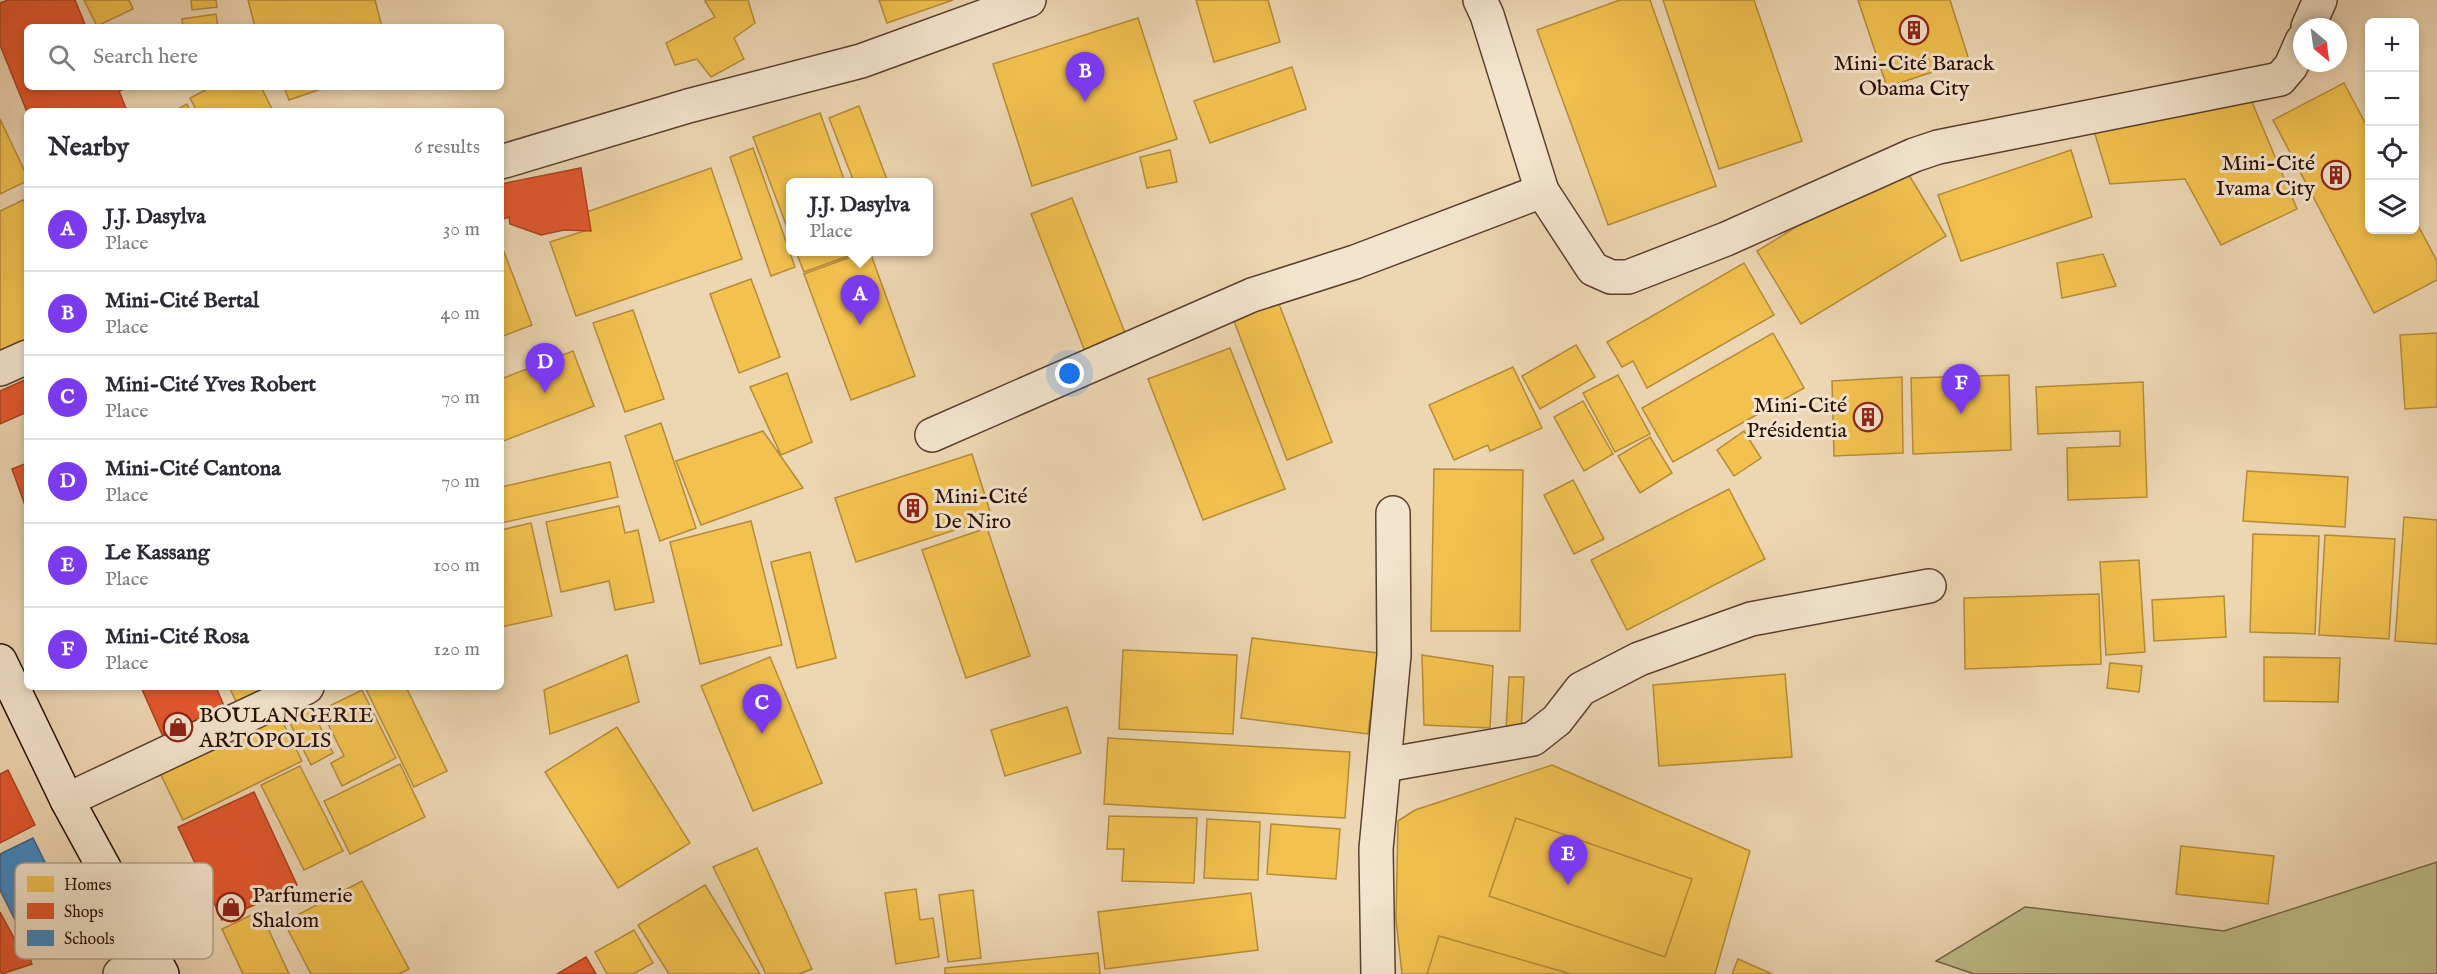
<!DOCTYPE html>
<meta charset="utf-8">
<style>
:root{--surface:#fff;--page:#f2f2f3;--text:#2b2b33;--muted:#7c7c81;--line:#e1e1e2;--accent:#7c3aed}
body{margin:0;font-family:"IM FELL English",serif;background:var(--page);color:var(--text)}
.controls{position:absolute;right:18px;top:18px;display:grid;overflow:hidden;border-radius:9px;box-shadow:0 3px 9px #0003}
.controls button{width:54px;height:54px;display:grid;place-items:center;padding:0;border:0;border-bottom:2px solid var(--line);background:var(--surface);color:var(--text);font:30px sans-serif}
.compass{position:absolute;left:2293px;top:18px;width:54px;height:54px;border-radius:50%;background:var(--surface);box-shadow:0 3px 9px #0003;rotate:151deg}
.you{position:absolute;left:1070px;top:374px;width:21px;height:21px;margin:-15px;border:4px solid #fff;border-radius:50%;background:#1a73e8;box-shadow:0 0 0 9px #1a73e833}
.badge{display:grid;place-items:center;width:39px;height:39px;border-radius:50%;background:var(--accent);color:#fff;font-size:20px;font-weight:700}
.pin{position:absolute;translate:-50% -50px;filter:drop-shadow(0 2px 3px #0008)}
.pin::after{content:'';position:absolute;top:32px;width:21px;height:18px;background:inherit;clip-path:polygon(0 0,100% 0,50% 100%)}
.popup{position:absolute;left:786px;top:178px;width:147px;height:78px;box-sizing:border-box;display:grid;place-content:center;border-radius:9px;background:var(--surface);filter:drop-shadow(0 2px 4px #0005);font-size:20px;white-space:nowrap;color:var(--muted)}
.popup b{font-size:22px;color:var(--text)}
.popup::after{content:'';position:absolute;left:50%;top:100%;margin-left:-12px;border:12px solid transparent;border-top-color:var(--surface)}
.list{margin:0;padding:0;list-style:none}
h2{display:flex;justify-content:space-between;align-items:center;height:78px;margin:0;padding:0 24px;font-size:26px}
h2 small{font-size:20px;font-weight:400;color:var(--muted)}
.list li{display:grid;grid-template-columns:39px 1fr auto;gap:18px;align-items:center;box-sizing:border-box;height:84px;padding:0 24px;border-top:2px solid var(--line)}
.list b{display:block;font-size:22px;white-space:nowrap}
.list p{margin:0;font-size:20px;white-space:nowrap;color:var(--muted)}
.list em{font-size:20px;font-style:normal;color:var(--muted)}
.icon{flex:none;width:33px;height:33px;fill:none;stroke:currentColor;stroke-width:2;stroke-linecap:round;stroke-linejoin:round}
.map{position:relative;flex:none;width:2437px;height:974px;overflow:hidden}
.search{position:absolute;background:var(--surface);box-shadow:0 3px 9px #0003;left:24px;top:24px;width:480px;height:66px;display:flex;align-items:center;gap:15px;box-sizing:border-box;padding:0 21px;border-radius:9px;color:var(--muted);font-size:22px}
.panel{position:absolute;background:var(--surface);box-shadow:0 3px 9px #0003;left:24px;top:108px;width:480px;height:582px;border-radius:9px}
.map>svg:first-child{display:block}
</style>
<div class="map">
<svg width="2437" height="974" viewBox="0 0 2437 974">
<rect width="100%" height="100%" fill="#edd6b2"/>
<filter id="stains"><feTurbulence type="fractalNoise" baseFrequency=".00333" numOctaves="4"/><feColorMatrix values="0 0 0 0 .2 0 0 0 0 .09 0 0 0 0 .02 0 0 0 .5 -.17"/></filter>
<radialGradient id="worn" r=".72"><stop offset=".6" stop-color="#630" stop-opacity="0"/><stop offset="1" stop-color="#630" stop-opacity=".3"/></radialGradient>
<polygon fill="#bebc88" stroke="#746546" stroke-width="1.5" points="2437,862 2437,974 1974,974 1936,961 2025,907 2224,931"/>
<g fill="#f2c14e" stroke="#b68b38" stroke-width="1.5">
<polygon points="84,0 129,0 133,9 97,26"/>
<polygon points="191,0 216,0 217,7 192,10"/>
<polygon points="248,0 375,0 382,27 255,27"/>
<polygon points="707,0 748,0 755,23 734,38 744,59 711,77 697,59 675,65 666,43 715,17 705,1"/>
<polygon points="879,0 953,0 887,23"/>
<polygon points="1196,0 1268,0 1280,42 1214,62"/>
<polygon points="1620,0 1650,0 1716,186 1608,225 1537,30"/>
<polygon points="1663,0 1754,0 1802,141 1719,169"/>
<polygon points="1858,0 1950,0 1969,60 1887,87"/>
<polygon points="216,14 218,27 183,27 182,19"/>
<polygon points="1138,18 1177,139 1032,186 993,64"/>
<polygon points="1292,67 1306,109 1210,143 1194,101"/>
<polygon points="2344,83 2370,132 2370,230 2414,230 2414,218 2437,261 2437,280 2374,313 2273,120"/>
<polygon points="211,87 261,87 273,111 197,111 190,98"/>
<polygon points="284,87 327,87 289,100"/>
<polygon points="2249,95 2297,209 2221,245 2185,179 2110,184 2092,124"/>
<polygon points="187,104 190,111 174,111"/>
<polygon points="859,106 888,182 854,182 829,118"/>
<polygon points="820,113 845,182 791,182 791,238 753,137"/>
<polygon points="0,119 27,176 27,181 0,194"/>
<polygon points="753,148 795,267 771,276 730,157"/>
<polygon points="1170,150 1177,182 1147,188 1140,157"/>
<polygon points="2071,150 2092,217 1961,261 1938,195"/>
<polygon points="1901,162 1946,236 1801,324 1757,251"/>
<polygon points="711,168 742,259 576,316 550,242 590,229 584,213"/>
<polygon points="1072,198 1129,343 1088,359 1031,214"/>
<polygon points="23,200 27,207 27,344 0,357 0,211"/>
<polygon points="501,244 532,325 501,337"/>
<polygon points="796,252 859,252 804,272"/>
<polygon points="864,252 870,252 915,376 851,400 804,274"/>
<polygon points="2103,254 2116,286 2062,298 2057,263"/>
<polygon points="1744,263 1774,315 1647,388 1633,361 1622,367 1607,342"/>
<polygon points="751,279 780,357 739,373 710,294"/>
<polygon points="1274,291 1332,442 1287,460 1229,308"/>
<polygon points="633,310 664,399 625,412 593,323"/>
<polygon points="1773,333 1804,388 1673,462 1642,408"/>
<polygon points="2437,333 2437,407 2405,409 2400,335"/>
<polygon points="1576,345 1595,377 1540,409 1522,376"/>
<polygon points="1230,348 1285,489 1203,520 1148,379"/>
<polygon points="573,351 594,406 501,442 501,379"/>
<polygon points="1513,367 1542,428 1490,451 1488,445 1454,460 1429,405"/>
<polygon points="787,373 812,442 781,455 750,387"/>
<polygon points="1618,375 1650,434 1615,452 1583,393"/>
<polygon points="2009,375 2011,450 1913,454 1911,378"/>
<polygon points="1902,377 1903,453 1834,456 1832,381"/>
<polygon points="2143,382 2147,497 2068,500 2067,448 2120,446 2120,431 2038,434 2036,387"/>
<polygon points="1583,401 1613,454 1584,471 1554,417"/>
<polygon points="661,423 696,528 660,541 625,436"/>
<polygon points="763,431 803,488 701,525 676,461"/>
<polygon points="1744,431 1761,458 1734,476 1717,450"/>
<polygon points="1650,437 1672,473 1640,493 1618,456"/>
<polygon points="972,454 992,518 856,562 835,498"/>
<polygon points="610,462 618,497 501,523 501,487"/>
<polygon points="1434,469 1523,470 1520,631 1431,631"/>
<polygon points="2247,471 2348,477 2345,527 2243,521"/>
<polygon points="1573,480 1604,539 1574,554 1544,495"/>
<polygon points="1729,489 1765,559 1627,630 1591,560"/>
<polygon points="619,506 625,533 638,530 654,602 615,610 609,581 561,592 546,522"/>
<polygon points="2404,517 2437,520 2437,644 2395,641"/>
<polygon points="751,521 782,645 700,664 670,542"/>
<polygon points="531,523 552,616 501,627 501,530"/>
<polygon points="987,528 1030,656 966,678 922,550"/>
<polygon points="2253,534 2319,536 2315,634 2250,632"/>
<polygon points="2325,535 2395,539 2389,639 2319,635"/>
<polygon points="810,552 836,658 797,668 771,562"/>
<polygon points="2139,560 2145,652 2106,655 2100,562"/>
<polygon points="2099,594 2101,664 1965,669 1964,598"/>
<polygon points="2224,596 2226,637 2154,641 2152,600"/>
<polygon points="1252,638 1378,653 1368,734 1241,718"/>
<polygon points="1123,650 1237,655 1233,734 1119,729"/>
<polygon points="627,655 639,702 550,734 544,690"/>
<polygon points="1422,655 1493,666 1490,728 1424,725"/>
<polygon points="770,657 822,783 753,811 701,686"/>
<polygon points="2264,657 2340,658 2338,702 2264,701"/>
<polygon points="2110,663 2142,666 2139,692 2107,688"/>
<polygon points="1785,674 1792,757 1659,766 1653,685"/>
<polygon points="1509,677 1524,677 1521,732 1506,731"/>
<polygon points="229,687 286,687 240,709"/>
<polygon points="365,687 406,687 447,771 414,787"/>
<polygon points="362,690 396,758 342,786 331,763 344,756 321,710"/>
<polygon points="308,702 333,753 311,765 285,713"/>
<polygon points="1067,707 1081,753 1005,776 991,730"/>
<polygon points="276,709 302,761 183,820 157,767"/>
<polygon points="617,727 690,843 618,888 545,772"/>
<polygon points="1108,738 1350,752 1345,818 1104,804"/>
<polygon points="400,764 425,817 350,854 324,801"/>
<polygon points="1552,765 1750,851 1715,974 1402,974 1396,920 1398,821 1415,810"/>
<polygon points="300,766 343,851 304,870 261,785"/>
<polygon points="1109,816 1197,818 1194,883 1122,881 1124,849 1107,849"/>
<polygon points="1516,818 1692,879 1665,957 1489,896"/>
<polygon points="1207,819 1260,822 1258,880 1204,878"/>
<polygon points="1271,824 1340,829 1336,879 1267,874"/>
<polygon points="2181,846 2274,856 2268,904 2176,894"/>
<polygon points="757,848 812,969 799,974 766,974 713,867"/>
<polygon points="362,881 409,969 399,974 311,974 284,922"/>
<polygon points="705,885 760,974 669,974 638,925"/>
<polygon points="916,889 920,920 933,918 939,957 896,964 885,893"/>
<polygon points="973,890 981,958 948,962 939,895"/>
<polygon points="1251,893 1258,950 1105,969 1098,912"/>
<polygon points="260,911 289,974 243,974 222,929"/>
<polygon points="634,930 653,963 633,974 607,974 595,952"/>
<polygon points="1439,936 1571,974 1427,974"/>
<polygon points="1098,953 1100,974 945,974 945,968"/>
<polygon points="1738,959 1772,974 1732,974"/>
</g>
<g fill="#e4572e" stroke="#ac4121" stroke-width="1.5">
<polygon points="8,0 75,0 86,27 27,27 27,87 129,87 119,91 127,111 27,112 0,45 0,3"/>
<polygon points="581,168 591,231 564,230 541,235 510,224 509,217 501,220 501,184"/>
<polygon points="27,379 27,412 0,424 0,391"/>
<polygon points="27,463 27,511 12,469"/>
<polygon points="141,687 216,687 227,713 165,741"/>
<polygon points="8,770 35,825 0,843 0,774"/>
<polygon points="254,792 297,885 222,920 178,827"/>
<polygon points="0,912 20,949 26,948 32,964 2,974 0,971"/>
<polygon points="586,957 596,974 557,974"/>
</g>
<polygon fill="#3f88c5" stroke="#38638b" stroke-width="1.5" points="33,838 75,922 72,924 81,943 48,959 37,936 26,942 0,890 0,854"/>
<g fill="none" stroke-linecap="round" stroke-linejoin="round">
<g stroke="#5a402f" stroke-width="36">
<g id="street">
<polyline points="1480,0 1487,15 1542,191 1593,269 1611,277 1628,277 1726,239 1914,155 1938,147 2280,79 2291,66 2302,41"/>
<polyline points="2308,27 2320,0"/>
<polyline points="501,162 688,106 861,61 1029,0"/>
<polyline points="0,369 27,357"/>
<polyline points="932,435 1252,295 1355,262 1542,191"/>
<polyline points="1385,765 1533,739 1557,720 1581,689 1639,659 1751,619 1929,586"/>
<polyline points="67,800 307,687"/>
<polyline points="120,974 154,958"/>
<polyline points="1378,974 1376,849 1394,655 1393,513"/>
</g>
</g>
<g stroke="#290e03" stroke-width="36">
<polyline id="secondary" points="0,661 67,800 162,974"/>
</g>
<use href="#street" stroke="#f3e4cd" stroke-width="33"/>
<use href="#secondary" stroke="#f3e4cd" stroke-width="33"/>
</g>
<defs>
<g id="building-ring" transform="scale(1.5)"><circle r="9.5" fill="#f3e4cd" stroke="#8f2418" stroke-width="1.5"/><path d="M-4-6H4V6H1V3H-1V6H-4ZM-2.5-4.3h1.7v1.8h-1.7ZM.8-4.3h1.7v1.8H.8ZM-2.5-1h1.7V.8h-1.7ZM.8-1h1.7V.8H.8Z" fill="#8f2418"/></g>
<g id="shop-ring" transform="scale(1.5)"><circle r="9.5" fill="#f3e4cd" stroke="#8f2418" stroke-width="1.5"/><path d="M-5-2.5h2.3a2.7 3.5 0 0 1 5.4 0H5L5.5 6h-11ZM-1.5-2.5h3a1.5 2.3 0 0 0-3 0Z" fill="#8f2418"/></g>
</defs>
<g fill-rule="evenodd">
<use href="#building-ring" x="1914" y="30"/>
<use href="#building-ring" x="2336" y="175"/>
<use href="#building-ring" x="1868" y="417"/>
<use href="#building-ring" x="913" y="508"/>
<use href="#shop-ring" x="178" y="727"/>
<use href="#shop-ring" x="231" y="907"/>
</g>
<g text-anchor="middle" stroke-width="6" stroke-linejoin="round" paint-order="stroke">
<g font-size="22" fill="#290e03" stroke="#f3e4cd" text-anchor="start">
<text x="1914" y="70" text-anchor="middle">Mini-Cité Barack<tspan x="1914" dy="25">Obama City</tspan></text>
<text x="2315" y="170" text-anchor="end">Mini-Cité<tspan x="2315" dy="25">Ivama City</tspan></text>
<text x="1847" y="412" text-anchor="end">Mini-Cité<tspan x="1847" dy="25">Présidentia</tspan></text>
<text x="934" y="503">Mini-Cité<tspan x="934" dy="25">De Niro</tspan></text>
<text x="199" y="722">BOULANGERIE<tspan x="199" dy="25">ARTOPOLIS</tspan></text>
<text x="252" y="902">Parfumerie<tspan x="252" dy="25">Shalom</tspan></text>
</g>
</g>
<rect x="15" y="863" width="198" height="96" rx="9" fill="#f3e4cd" stroke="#b6a490" stroke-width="1.5"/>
<rect x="27" y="876" width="27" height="16" fill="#f2c14e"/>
<rect x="27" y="903" width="27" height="16" fill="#e4572e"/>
<rect x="27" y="930" width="27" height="16" fill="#3f88c5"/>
<g font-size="16" fill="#290e03">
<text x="64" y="890">Homes</text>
<text x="64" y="917">Shops</text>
<text x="64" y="944">Schools</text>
</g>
<rect width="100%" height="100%" filter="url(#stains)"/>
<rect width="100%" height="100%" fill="url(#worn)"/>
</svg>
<div class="controls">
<button>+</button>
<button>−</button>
<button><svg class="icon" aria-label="locate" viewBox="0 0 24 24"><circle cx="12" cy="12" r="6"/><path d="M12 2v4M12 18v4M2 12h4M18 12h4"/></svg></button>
<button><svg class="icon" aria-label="layers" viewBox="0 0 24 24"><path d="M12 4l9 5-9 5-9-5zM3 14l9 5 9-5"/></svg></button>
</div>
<svg class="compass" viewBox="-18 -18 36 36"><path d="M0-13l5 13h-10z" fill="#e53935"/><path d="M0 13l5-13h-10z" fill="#7c7c81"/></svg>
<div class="you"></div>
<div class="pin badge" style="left:860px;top:325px">A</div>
<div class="popup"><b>J.J. Dasylva</b>Place</div>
<div class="pin badge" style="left:1085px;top:102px">B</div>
<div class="pin badge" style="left:762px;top:734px">C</div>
<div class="pin badge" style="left:545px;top:393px">D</div>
<div class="pin badge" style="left:1568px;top:885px">E</div>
<div class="pin badge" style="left:1961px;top:414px">F</div>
<div class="search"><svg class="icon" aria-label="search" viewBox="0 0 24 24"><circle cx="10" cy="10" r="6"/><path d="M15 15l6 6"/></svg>Search here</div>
<section class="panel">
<h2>Nearby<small>6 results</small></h2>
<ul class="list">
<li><span class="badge">A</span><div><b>J.J. Dasylva</b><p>Place</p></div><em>30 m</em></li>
<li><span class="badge">B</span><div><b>Mini-Cité Bertal</b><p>Place</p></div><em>40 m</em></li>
<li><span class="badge">C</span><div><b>Mini-Cité Yves Robert</b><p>Place</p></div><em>70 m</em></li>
<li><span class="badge">D</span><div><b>Mini-Cité Cantona</b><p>Place</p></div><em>70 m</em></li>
<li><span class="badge">E</span><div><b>Le Kassang</b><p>Place</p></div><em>100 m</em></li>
<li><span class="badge">F</span><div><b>Mini-Cité Rosa</b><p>Place</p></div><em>120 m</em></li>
</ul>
</section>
</div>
